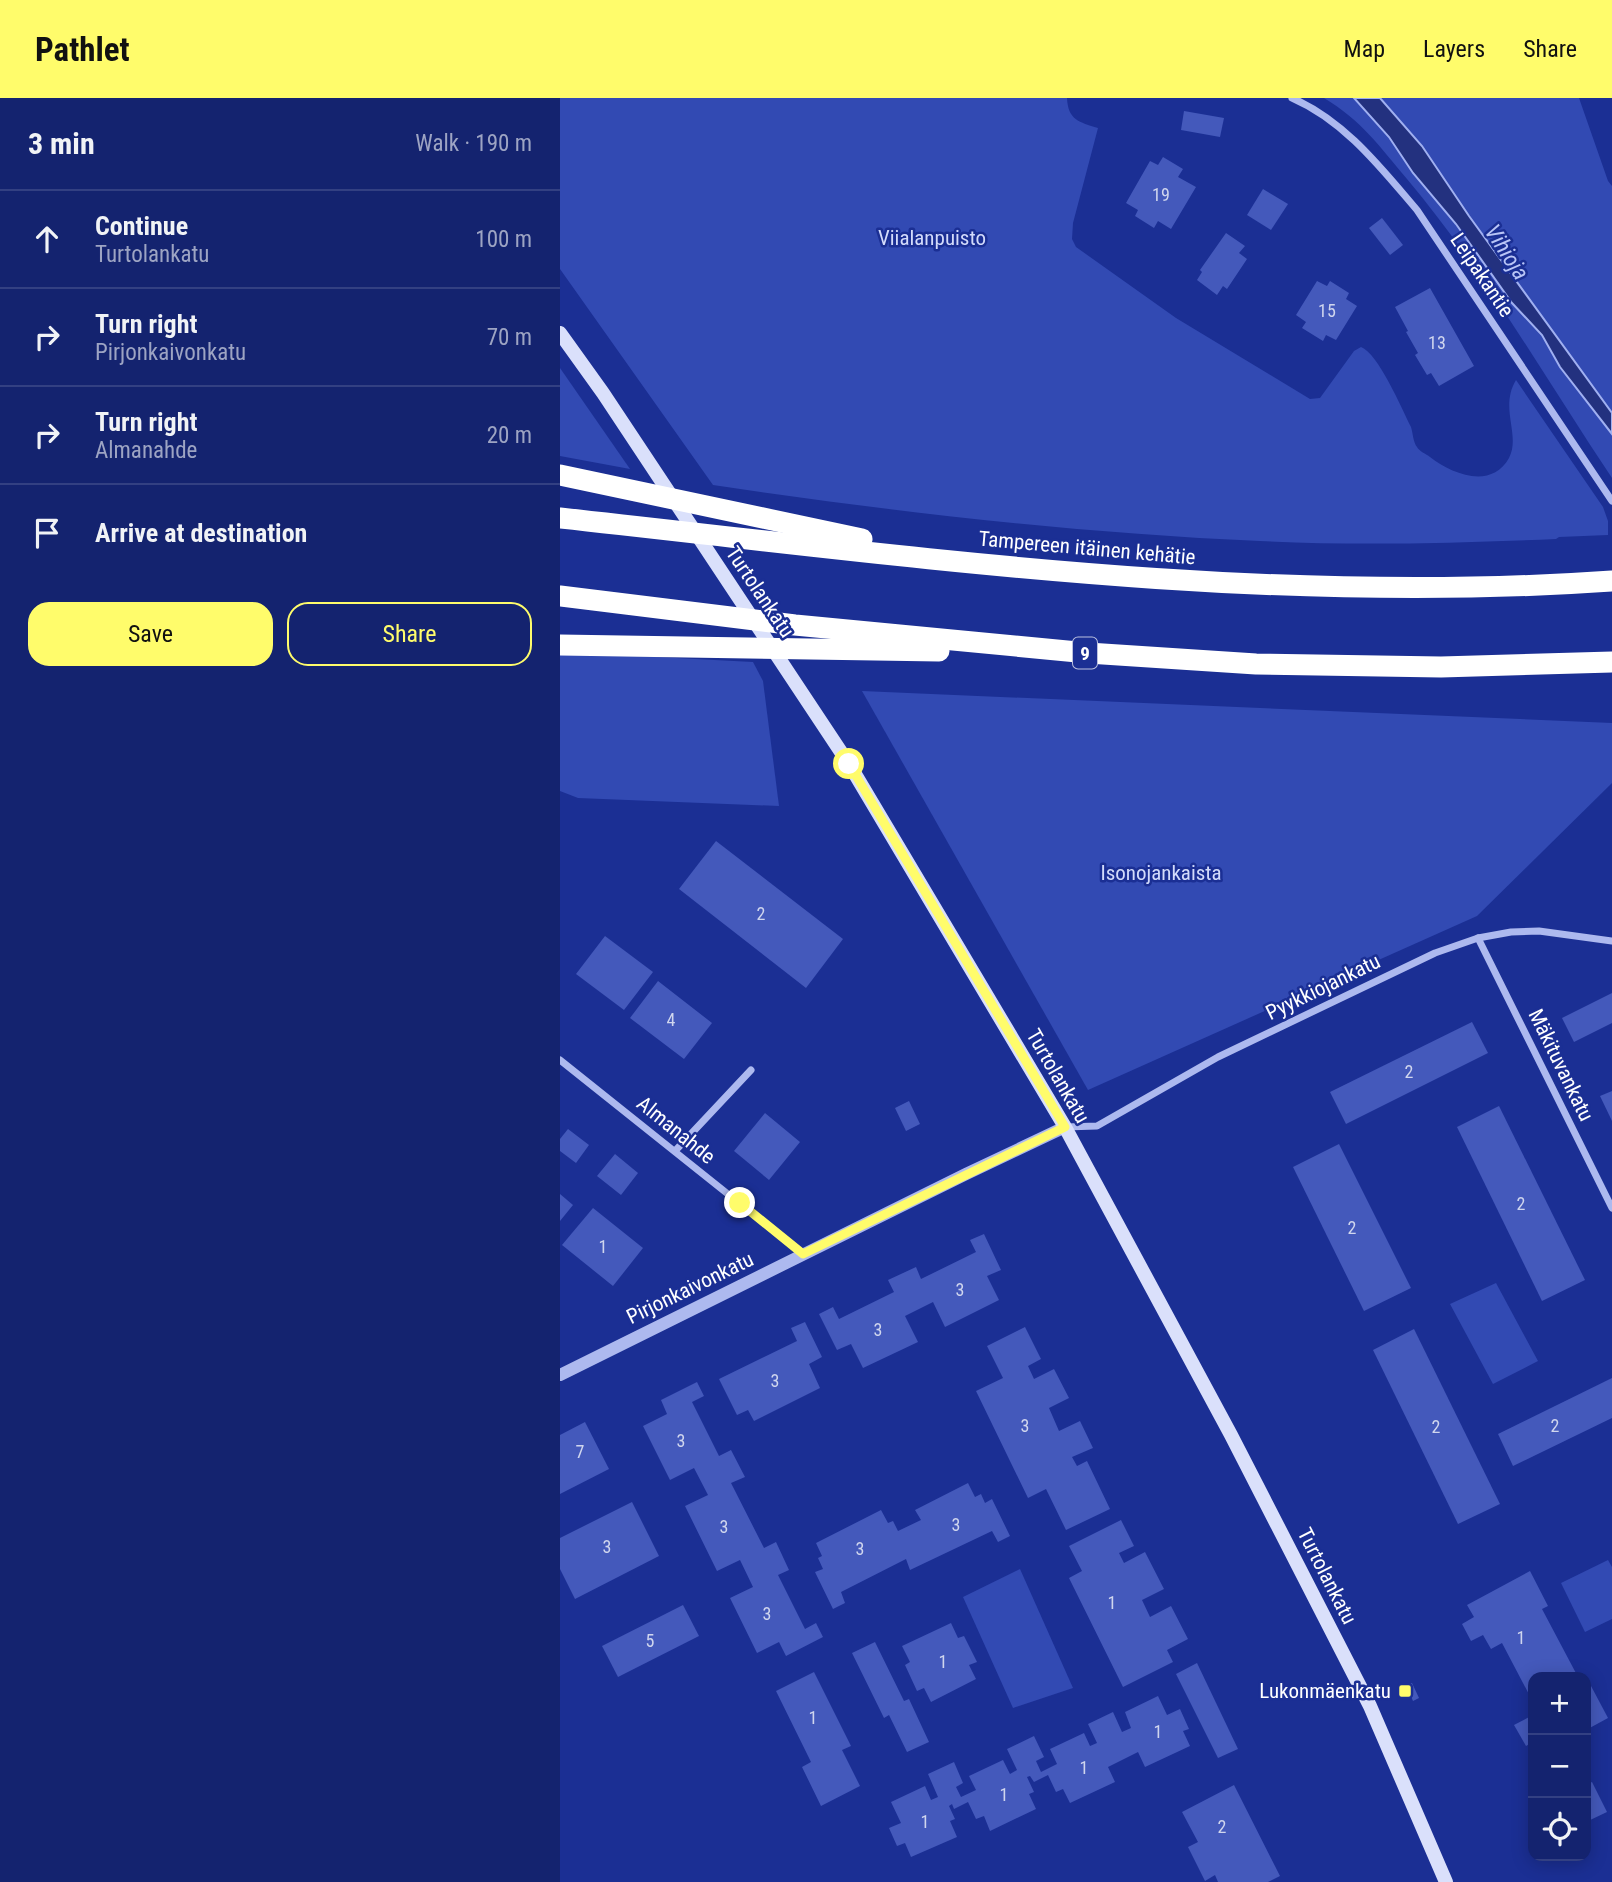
<!DOCTYPE html>
<meta charset="utf-8">
<style>
:root{--surface:#14236f;--page:#212f77;--text:#f1f3f6;--muted:#9da4c3;--line:#334082;--accent:#fffc6b}
body{margin:0;font-family:"Roboto Condensed",sans-serif;background:var(--page);color:var(--text)}
.controls{position:absolute;right:21px;bottom:21px;display:grid;overflow:hidden;border-radius:14px;box-shadow:0 4px 18px #0003}
.controls button{width:63px;height:63px;display:grid;place-items:center;padding:0;border:0;border-bottom:2px solid var(--line);background:var(--surface);color:var(--text);font:35px sans-serif}
.stop{position:absolute;width:21px;height:21px;margin:-16px;border:5px solid #fffc6b;border-radius:50%;background:#fff}
.stop.end{background:#fffc6b;border-color:#fff;box-shadow:0 2px 7px #0008}
.list{margin:0;padding:0;list-style:none}
h2{display:flex;justify-content:space-between;align-items:center;height:91px;margin:0;padding:0 28px;font-size:30px}
h2 small{font-size:23px;font-weight:400;color:var(--muted)}
.list li{display:grid;grid-template-columns:46px 1fr auto;gap:21px;align-items:center;box-sizing:border-box;height:98px;padding:0 28px;border-top:2px solid var(--line)}
.list b{display:block;font-size:26px;white-space:nowrap}
.list p{margin:0;font-size:23px;white-space:nowrap;color:var(--muted)}
.list em{font-size:23px;font-style:normal;color:var(--muted)}
.actions{display:flex;gap:14px;padding:21px 28px}
.actions a{flex:1;padding:16px 0;border:2px solid var(--accent);border-radius:21px;text-align:center;font-size:24px;color:var(--accent)}
.actions .main{background:var(--accent);color:#111}
.icon{flex:none;width:38px;height:38px;fill:none;stroke:currentColor;stroke-width:2;stroke-linecap:round;stroke-linejoin:round}
.map{position:relative;flex:none;width:1052px;height:1784px;overflow:hidden}
header{display:flex;align-items:center;gap:42px;box-sizing:border-box;height:98px;padding:0 35px;background:var(--accent);color:#111}
header strong{font-size:33px}
nav{display:flex;gap:38px;margin-inline-start:auto;font-size:24px}
main{display:flex}
aside{flex:1;background:var(--surface)}
.map>svg:first-child{display:block}
</style>
<header>
<strong>Pathlet</strong>
<nav><a>Map</a><a>Layers</a><a>Share</a></nav>
</header>
<main>
<aside>
<h2>3 min<small>Walk · 190 m</small></h2>
<ul class="list">
<li><svg class="icon" aria-label="ahead" viewBox="0 0 24 24"><path d="M12 20V5M6 11l6-6 6 6"/></svg><div><b>Continue</b><p>Turtolankatu</p></div><em>100 m</em></li>
<li><svg class="icon" aria-label="right" viewBox="0 0 24 24"><path d="M7 20v-9h11M14 6l5 5-5 5"/></svg><div><b>Turn right</b><p>Pirjonkaivonkatu</p></div><em>70 m</em></li>
<li><svg class="icon" aria-label="right" viewBox="0 0 24 24"><path d="M7 20v-9h11M14 6l5 5-5 5"/></svg><div><b>Turn right</b><p>Almanahde</p></div><em>20 m</em></li>
<li><svg class="icon" aria-label="arrive" viewBox="0 0 24 24"><path d="M6 21V4h12l-3 4 3 4H6"/></svg><div><b>Arrive at destination</b></div></li>
</ul>
<div class="actions"><a class="main">Save</a><a>Share</a></div>
</aside>
<div class="map">
<svg width="1052" height="1784" viewBox="0 0 1052 1784">
<rect width="100%" height="100%" fill="#1b2f94"/>
<g fill="#324ab3">
<path d="M0,0H507C508,22 519,24 538,30L513,125L512,141L516,149L616,220L750,301L760,300L794,253L801,249C818,255 842,311 851,329C853,335 853,344 857,349C859,353 866,356 870,359C892,376 931,392 949,360C961,337 939,310 956,282L1043,409L1048,423V437L999,439L996,441C898,445 799,448 700,443C517,435 334,414 153,387L0,171Z"/>
<path d="M764,0H794L830,39L853,75L896,126L952,205L982,237L1000,269L1052,336V380C985,280 925,174 847,81C820,49 801,22 764,0Z"/>
<polygon points="820,0 1019,0 1048,83 1052,88 1052,315 909,118 862,48"/>
<polygon points="0,270 70,371 0,358"/>
<polygon points="0,554 193,564 203,583 219,708 18,700 0,693"/>
<polygon points="302,593 1052,625 1052,685 917,818 528,992"/>
<polygon points="936,1185 978,1263 933,1286 890,1206"/>
<polygon points="1048,1462 1052,1469 1052,1521 1025,1534 1001,1485"/>
<polygon points="460,1471 513,1590 453,1610 403,1499"/>
</g>
<polygon fill="#23317f" stroke="#a0b0f1" stroke-width="2" points="794,0 820,0 862,48 909,118 1052,315 1052,336 1000,269 982,237 952,205 896,126 853,75 829,39"/>
<g fill="#4459bb">
<polygon points="624,13 664,20 660,39 621,32"/>
<polygon points="603,59 623,71 618,79 636,89 611,131 598,123 594,130 575,118 578,112 566,105 590,63 598,67"/>
<polygon points="703,91 728,106 711,132 687,117"/>
<polygon points="822,120 843,147 830,157 809,130"/>
<polygon points="666,135 685,148 679,155 687,161 667,191 663,188 657,197 637,182 642,174 640,172"/>
<polygon points="757,183 767,188 770,183 789,195 786,201 797,208 776,242 766,237 763,243 742,230 746,224 736,217"/>
<polygon points="870,190 914,268 879,288 871,275 867,277 855,257 858,255 846,234 848,233 835,209"/>
<polygon points="156,743 283,841 246,890 119,791"/>
<polygon points="45,838 93,874 64,912 16,876"/>
<polygon points="98,883 152,925 124,961 70,920"/>
<polygon points="1052,895 1052,925 1014,944 1002,920"/>
<polygon points="912,924 928,955 786,1026 770,994"/>
<polygon points="1052,993 1052,1023 1040,998"/>
<polygon points="349,1003 360,1026 346,1033 335,1010"/>
<polygon points="939,1008 1025,1182 982,1203 897,1029"/>
<polygon points="205,1015 240,1044 209,1082 174,1053"/>
<polygon points="8,1031 29,1047 16,1065 0,1053 0,1041"/>
<polygon points="779,1046 851,1190 804,1213 733,1069"/>
<polygon points="55,1056 78,1075 61,1097 37,1078"/>
<polygon points="0,1096 13,1107 0,1123"/>
<polygon points="33,1110 83,1150 53,1188 2,1147"/>
<polygon points="424,1136 441,1172 427,1178 439,1202 385,1229 373,1204 345,1218 358,1244 303,1270 291,1246 277,1252 259,1216 273,1209 279,1221 334,1194 328,1182 356,1169 361,1181 416,1154 410,1142"/>
<polygon points="245,1224 262,1259 249,1266 260,1290 194,1323 188,1312 177,1317 159,1281 237,1243 231,1230"/>
<polygon points="465,1229 481,1261 468,1268 474,1281 494,1271 509,1300 489,1310 499,1333 520,1323 533,1350 512,1359 517,1368 527,1363 550,1411 506,1432 486,1391 468,1400 416,1293 443,1280 427,1248"/>
<polygon points="854,1231 940,1406 898,1426 813,1252"/>
<polygon points="1052,1280 1052,1320 953,1368 938,1336"/>
<polygon points="137,1284 144,1298 132,1304 159,1358 171,1352 185,1379 171,1385 204,1450 216,1444 229,1472 218,1477 245,1531 256,1525 263,1539 226,1558 219,1544 197,1555 170,1500 193,1489 180,1462 157,1473 125,1408 148,1397 134,1370 110,1382 83,1328 107,1316 101,1302"/>
<polygon points="25,1324 49,1371 0,1396 0,1337"/>
<polygon points="408,1385 415,1399 421,1396 425,1405 432,1401 450,1438 438,1444 432,1433 350,1472 346,1461 281,1494 285,1505 273,1511 255,1474 263,1471 258,1460 262,1458 256,1445 321,1412 328,1425 333,1423 338,1433 361,1422 355,1412"/>
<polygon points="72,1404 99,1458 15,1501 0,1471 0,1440"/>
<polygon points="561,1422 574,1448 559,1455 564,1465 585,1454 604,1491 582,1502 590,1519 611,1508 628,1541 607,1552 613,1564 563,1589 509,1480 522,1473 509,1448"/>
<polygon points="970,1473 988,1508 982,1511 1018,1579 973,1579 973,1604 942,1545 931,1551 923,1537 911,1543 902,1526 914,1519 907,1507"/>
<polygon points="123,1507 139,1538 58,1579 42,1548"/>
<polygon points="391,1525 398,1540 404,1538 417,1564 409,1567 416,1581 371,1604 364,1590 357,1593 345,1567 350,1564 342,1548"/>
<polygon points="315,1544 344,1603 349,1601 369,1644 347,1654 329,1617 324,1620 292,1555"/>
<polygon points="637,1565 678,1651 658,1660 616,1576"/>
<polygon points="254,1574 291,1648 282,1652 300,1688 261,1708 242,1669 251,1664 216,1593"/>
<polygon points="852,1585 859,1600 853,1603 846,1587"/>
<polygon points="1031,1588 1048,1620 1026,1632 1026,1591"/>
<polygon points="598,1598 607,1617 620,1611 629,1631 623,1633 630,1648 585,1669 578,1654 548,1669 555,1684 510,1705 503,1691 496,1694 488,1677 474,1684 470,1678 467,1679 474,1694 469,1696 476,1711 430,1733 424,1718 416,1721 408,1704 394,1711 392,1706 389,1708 395,1721 390,1723 397,1739 351,1759 345,1745 337,1748 329,1730 341,1725 331,1704 365,1688 371,1702 378,1699 368,1676 394,1664 403,1685 396,1689 401,1699 416,1692 409,1678 443,1662 450,1676 457,1672 447,1651 474,1638 484,1659 476,1663 481,1674 497,1666 490,1651 524,1635 530,1648 537,1645 528,1626 553,1614 562,1634 571,1630 565,1614"/>
<polygon points="973,1617 973,1644 966,1648 954,1627"/>
<polygon points="1032,1684 1047,1714 1026,1724 1026,1687"/>
<polygon points="674,1687 720,1778 708,1784 658,1784 655,1777 645,1783 628,1749 638,1744 622,1714"/>
</g>
<g fill="none" stroke-linecap="round" stroke-linejoin="round">
<g stroke="#adb9ef" stroke-width="7">
<path d="M732,0C785,23 821,70 857,112L1052,403"/>
<polyline points="918,840 1052,1110"/>
<polyline points="0,962 243,1156"/>
<polyline points="505,1029 537,1028 658,959 875,855 918,840 951,834 979,833 1052,843"/>
<polyline points="115,1053 191,972"/>
</g>
<polyline stroke="#adb9ef" stroke-width="12" points="0,1277 406,1076 505,1029"/>
<polyline stroke="#dae0fb" stroke-width="14" points="0,235 43,295 289,666 505,1029 671,1337 810,1608 886,1784"/>
<g stroke="#fff" stroke-width="21">
<polyline points="0,377 302,441"/>
<path d="M0,420C349,458 700,508 1052,483"/>
<polyline points="0,498 235,527 528,555 696,566 881,569 1052,564"/>
<polyline points="0,547 379,553"/>
</g>
</g>
<g fill="none" stroke-linecap="round" stroke-linejoin="round">
<polyline stroke="#fffc6b" stroke-width="9" points="180,1105 243,1156 505,1029 289,666"/>
</g>
<rect fill="#fffc6b" stroke="#1b2f94" stroke-width="2.5" x="838" y="1586" width="14" height="14" rx="3.5"/>
<g text-anchor="middle" stroke-width="5" stroke-linejoin="round" paint-order="stroke">
<g font-size="18" fill="#d0d6ee">
<text x="601" y="103">19</text>
<text x="767" y="219">15</text>
<text x="877" y="251">13</text>
<text x="201" y="822">2</text>
<text x="111" y="928">4</text>
<text x="849" y="980">2</text>
<text x="961" y="1112">2</text>
<text x="792" y="1136">2</text>
<text x="43" y="1155">1</text>
<text x="400" y="1198">3</text>
<text x="318" y="1238">3</text>
<text x="215" y="1289">3</text>
<text x="465" y="1334">3</text>
<text x="995" y="1334">2</text>
<text x="876" y="1335">2</text>
<text x="121" y="1349">3</text>
<text x="20" y="1360">7</text>
<text x="396" y="1433">3</text>
<text x="164" y="1435">3</text>
<text x="47" y="1455">3</text>
<text x="300" y="1457">3</text>
<text x="552" y="1511">1</text>
<text x="207" y="1522">3</text>
<text x="961" y="1546">1</text>
<text x="90" y="1549">5</text>
<text x="383" y="1570">1</text>
<text x="253" y="1626">1</text>
<text x="598" y="1640">1</text>
<text x="524" y="1676">1</text>
<text x="444" y="1703">1</text>
<text x="365" y="1730">1</text>
<text x="662" y="1735">2</text>
</g>
<rect fill="#1b2f94" stroke="#bbc1df" stroke-width="2" x="513" y="539.5" width="24" height="31" rx="5"/>
<g font-size="19" font-weight="bold" fill="#fff">
<text x="525" y="562">9</text>
</g>
<g font-size="21" fill="#d3dbfb" stroke="#1b2f94">
<text x="372" y="147">Viialanpuisto</text>
<text x="601" y="782">Isonojankaista</text>
</g>
<g font-size="21" fill="#fff" stroke="#1b2f94">
<text transform="translate(922 177) rotate(56)" y="7">Leipakantie</text>
<text transform="translate(527 450) rotate(5)" y="7">Tampereen itäinen kehätie</text>
<text transform="translate(200 494) rotate(56)" y="7">Turtolankatu</text>
<text transform="translate(763 889) rotate(-26)" y="7">Pyykkiojankatu</text>
<text transform="translate(1001 967) rotate(64)" y="7">Mäkituvankatu</text>
<text transform="translate(498 978) rotate(60)" y="7">Turtolankatu</text>
<text transform="translate(116 1032) rotate(39)" y="7">Almanahde</text>
<text transform="translate(130 1190) rotate(-26)" y="7">Pirjonkaivonkatu</text>
<text transform="translate(767 1478) rotate(63)" y="7">Turtolankatu</text>
</g>
<g font-size="21" fill="#fff" stroke="#1b2f94" text-anchor="end">
<text x="831" y="1600">Lukonmäenkatu</text>
</g>
<g font-size="23" font-style="italic" fill="#b9c5f6" stroke="#1b2f94">
<text transform="translate(947 154) rotate(57)" y="8">Vihioja</text>
</g>
</g>
</svg>
<div class="controls">
<button>+</button>
<button>−</button>
<button><svg class="icon" aria-label="locate" viewBox="0 0 24 24"><circle cx="12" cy="12" r="6"/><path d="M12 2v4M12 18v4M2 12h4M18 12h4"/></svg></button>
</div>
<div class="stop" style="left:289px;top:666px"></div>
<div class="stop end" style="left:180px;top:1105px"></div>
</div>
</main>
